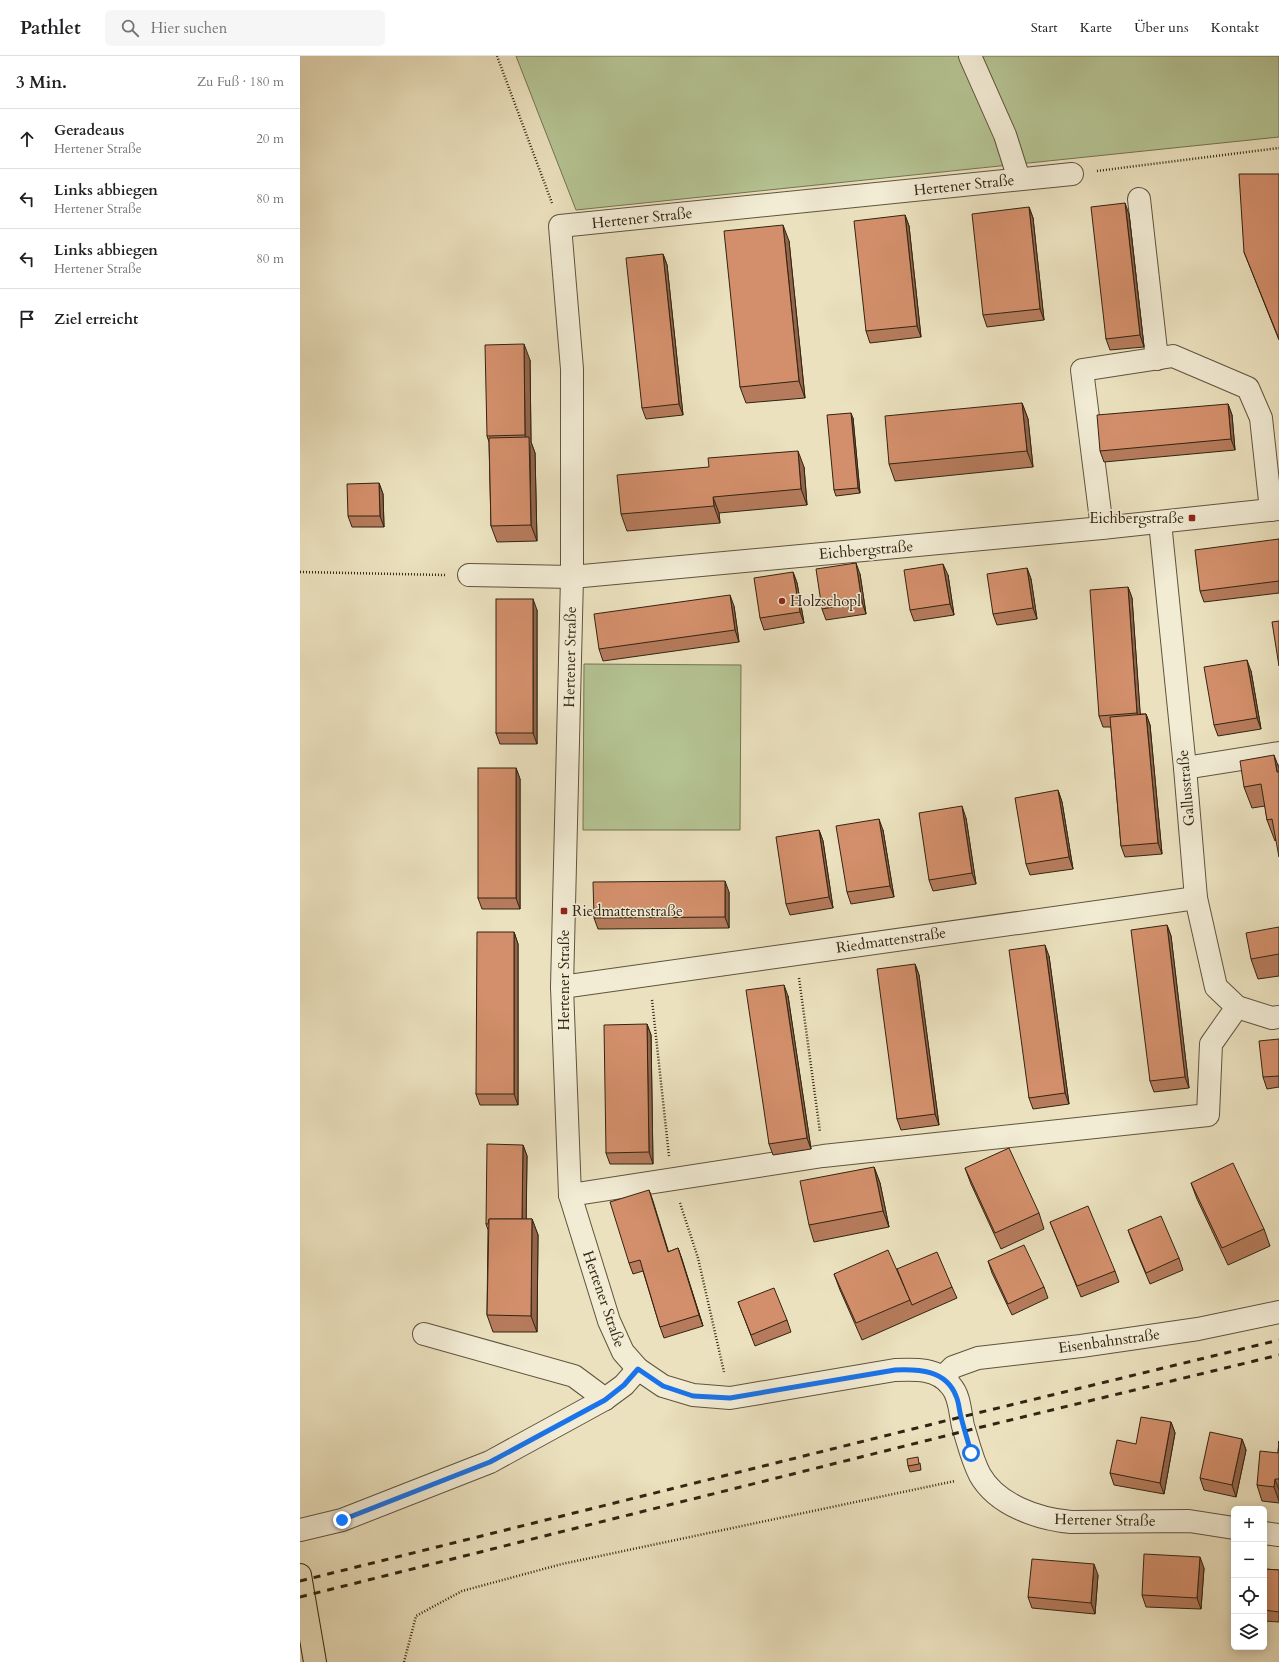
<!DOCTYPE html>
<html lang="de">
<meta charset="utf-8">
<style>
:root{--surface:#fff;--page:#f6f6f6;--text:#202124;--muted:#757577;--line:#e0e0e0}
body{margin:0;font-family:Cardo,serif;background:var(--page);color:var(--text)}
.controls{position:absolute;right:12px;bottom:12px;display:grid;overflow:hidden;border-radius:6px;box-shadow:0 2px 10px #0003}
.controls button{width:36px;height:36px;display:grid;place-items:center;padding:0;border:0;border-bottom:1px solid var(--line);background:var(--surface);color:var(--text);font:20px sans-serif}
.stop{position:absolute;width:12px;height:12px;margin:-9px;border:3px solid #1a73e8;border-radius:50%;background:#fff}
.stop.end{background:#1a73e8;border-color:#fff;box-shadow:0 1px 4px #0008}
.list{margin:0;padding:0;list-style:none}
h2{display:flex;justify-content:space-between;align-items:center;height:52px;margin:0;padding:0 16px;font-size:17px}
h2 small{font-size:13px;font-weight:400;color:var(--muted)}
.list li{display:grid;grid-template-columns:26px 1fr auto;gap:12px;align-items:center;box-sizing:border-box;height:60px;padding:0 16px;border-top:1px solid var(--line)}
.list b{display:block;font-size:15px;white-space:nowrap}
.list p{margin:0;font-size:13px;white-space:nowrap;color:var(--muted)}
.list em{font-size:13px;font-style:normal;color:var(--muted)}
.icon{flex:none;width:22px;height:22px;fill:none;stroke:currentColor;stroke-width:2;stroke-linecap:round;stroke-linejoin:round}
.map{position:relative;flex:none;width:979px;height:1606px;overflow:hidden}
header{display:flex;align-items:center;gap:24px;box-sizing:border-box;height:56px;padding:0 20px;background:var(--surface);border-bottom:1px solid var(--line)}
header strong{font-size:19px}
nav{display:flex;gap:22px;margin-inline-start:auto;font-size:14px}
.search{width:280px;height:36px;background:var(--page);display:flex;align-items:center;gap:10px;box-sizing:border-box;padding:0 14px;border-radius:6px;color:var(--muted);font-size:15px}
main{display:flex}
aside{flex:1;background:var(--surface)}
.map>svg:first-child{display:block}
</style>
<header>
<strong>Pathlet</strong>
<div class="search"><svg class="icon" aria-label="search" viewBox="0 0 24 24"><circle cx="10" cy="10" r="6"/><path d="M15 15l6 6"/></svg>Hier suchen</div>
<nav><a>Start</a><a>Karte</a><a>Über uns</a><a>Kontakt</a></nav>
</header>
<main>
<aside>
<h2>3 Min.<small>Zu Fuß · 180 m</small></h2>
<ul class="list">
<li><svg class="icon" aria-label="ahead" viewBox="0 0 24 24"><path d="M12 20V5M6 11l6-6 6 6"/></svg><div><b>Geradeaus</b><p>Hertener Straße</p></div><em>20 m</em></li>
<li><svg class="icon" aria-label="left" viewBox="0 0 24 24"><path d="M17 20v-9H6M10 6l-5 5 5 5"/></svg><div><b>Links abbiegen</b><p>Hertener Straße</p></div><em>80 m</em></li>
<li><svg class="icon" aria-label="left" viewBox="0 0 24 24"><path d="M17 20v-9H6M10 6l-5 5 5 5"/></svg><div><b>Links abbiegen</b><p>Hertener Straße</p></div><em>80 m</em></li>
<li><svg class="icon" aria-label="arrive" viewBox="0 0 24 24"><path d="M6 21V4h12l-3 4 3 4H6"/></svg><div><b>Ziel erreicht</b></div></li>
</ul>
</aside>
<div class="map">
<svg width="979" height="1606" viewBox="0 0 979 1606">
<rect width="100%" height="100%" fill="#ebe1be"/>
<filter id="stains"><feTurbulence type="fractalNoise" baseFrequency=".005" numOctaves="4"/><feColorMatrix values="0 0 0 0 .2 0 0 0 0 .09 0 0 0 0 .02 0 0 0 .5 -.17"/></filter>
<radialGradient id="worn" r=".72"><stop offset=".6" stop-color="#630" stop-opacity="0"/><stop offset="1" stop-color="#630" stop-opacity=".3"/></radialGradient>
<g fill="#b5c393" stroke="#747452">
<polygon points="216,0 979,0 979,81 276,154"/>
<polygon points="284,608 441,609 440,774 283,774"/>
</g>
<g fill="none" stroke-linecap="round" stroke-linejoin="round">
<g stroke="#60533d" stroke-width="24">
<g id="minor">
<polyline points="670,0 705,79 719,123"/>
<path d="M772,118L260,170L272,313V521L262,931L270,1139L309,1265L323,1296L338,1313L363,1330L393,1339L430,1342L595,1314C615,1313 638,1312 651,1330C660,1340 660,1357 663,1370C668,1386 672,1404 680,1419C697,1449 738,1463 771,1466L889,1465L934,1472"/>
<polyline points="839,143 857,303"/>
<polyline points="860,466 885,712 896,842 916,931 937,951 972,962 979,961"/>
<polyline points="802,472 782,314 873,300 948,332 961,362 971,454"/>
<polyline points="169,519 272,521 802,472 979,453"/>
<polyline points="885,712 979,697"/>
<polyline points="262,931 896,842"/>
<polyline points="270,1139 523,1100 908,1059 911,988 937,951"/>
<polyline points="124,1278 274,1320 305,1343"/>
<polyline points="643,1321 653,1311 678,1302 781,1290 898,1273 979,1256"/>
<polyline points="0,1474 42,1464 190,1406 305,1343 324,1329 338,1313"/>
<polyline points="964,1477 979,1479"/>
</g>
</g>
<g stroke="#322412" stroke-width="24">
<polyline id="highway" points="0,1519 15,1606"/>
</g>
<g stroke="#322412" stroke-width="2.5" stroke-dasharray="1 2" stroke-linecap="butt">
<polyline points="197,0 252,147"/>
<polyline points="797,115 979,92"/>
<polyline points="0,516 145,519"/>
<polyline points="499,922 520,1076"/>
<polyline points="352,944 369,1100"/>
<polyline points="380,1147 398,1202 424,1316"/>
<polyline points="104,1606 116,1560 162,1535 262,1508 655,1425"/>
</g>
<use href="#minor" stroke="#f2ecd5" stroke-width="22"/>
<use href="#highway" stroke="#ebe1be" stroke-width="22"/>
<g stroke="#322412" stroke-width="3" stroke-dasharray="7 7" stroke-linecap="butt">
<polyline points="0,1525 661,1361 979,1284"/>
<polyline points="0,1541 665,1375 979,1299"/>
</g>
</g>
<g fill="#b57b5c" stroke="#322412">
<polygon points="979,118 979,284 944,196"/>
<polygon points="729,151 733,162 744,264 687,271 683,259"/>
<polygon points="829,158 844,291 810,294 806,283"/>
<polygon points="605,159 609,170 621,281 570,287 566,275"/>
<polygon points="489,185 505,342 446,347 440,331"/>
<polygon points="363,198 367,209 383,359 346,363 342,352"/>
<polygon points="230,304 231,386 235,397 237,485 197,486 191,470 189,386 187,380"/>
<polygon points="722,347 728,363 733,411 595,425 589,408"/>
<polygon points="928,348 932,359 935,394 804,406 800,395"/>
<polygon points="553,362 560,437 536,440 534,434"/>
<polygon points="504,411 507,449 419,457 420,467 327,475 321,458"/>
<polygon points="79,427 83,438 84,471 52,471 48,460"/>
<polygon points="979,483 979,537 904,546 900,535"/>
<polygon points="727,512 731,523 737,563 697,569 693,558"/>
<polygon points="493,516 497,527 504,567 464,574 460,562"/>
<polygon points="560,518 566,558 526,564 522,553"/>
<polygon points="648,519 654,559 614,565 610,554"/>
<polygon points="828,531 832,542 840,658 846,658 850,669 862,798 825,801 821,790 811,671 803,671 799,660"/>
<polygon points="434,550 439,586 303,605 299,593"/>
<polygon points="237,554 237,688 200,688 196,677"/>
<polygon points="951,615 961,673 918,680 914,669"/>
<polygon points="974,699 976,784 975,785 967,764 965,750 952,752 944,731"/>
<polygon points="216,712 220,723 220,853 182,853 178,842"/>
<polygon points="758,734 762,746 773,813 730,819 726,808"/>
<polygon points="666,762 676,828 633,835 629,824"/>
<polygon points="519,774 523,785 533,852 490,859 486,848"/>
<polygon points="583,774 594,841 551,848 547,836"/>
<polygon points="429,836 429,872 298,873 294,862"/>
<polygon points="867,869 871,880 889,1032 854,1036 850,1025"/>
<polygon points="979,871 979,920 958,923 951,903"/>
<polygon points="214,876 218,888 218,1049 180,1049 176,1038"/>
<polygon points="749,900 769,1048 733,1053 729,1042"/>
<polygon points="615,908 619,919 639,1069 601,1074 597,1063"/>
<polygon points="488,940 511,1093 473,1099 469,1088"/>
<polygon points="347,968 351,979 353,1108 310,1108 306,1097"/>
<polygon points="979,983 979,1031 967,1033 963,1021"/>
<polygon points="223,1089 227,1100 226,1163 232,1163 238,1179 237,1276 193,1276 187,1259 188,1174 186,1168"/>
<polygon points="574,1111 580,1127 589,1171 514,1186 509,1169"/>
<polygon points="665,1112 739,1157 744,1173 701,1193 671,1128"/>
<polygon points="891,1127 964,1173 970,1190 928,1209 897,1143"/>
<polygon points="349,1134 368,1196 378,1192 403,1270 364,1282 360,1271 343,1215 333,1218 329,1207"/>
<polygon points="750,1166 815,1215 819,1226 781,1241"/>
<polygon points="828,1174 879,1202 883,1214 850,1228 832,1185"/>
<polygon points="688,1205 744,1231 748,1242 712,1259 692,1217"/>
<polygon points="597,1213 652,1231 657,1242 562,1284 540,1234 534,1218"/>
<polygon points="438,1246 487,1264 491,1276 455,1290"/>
<polygon points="871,1366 875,1377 864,1438 814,1429 810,1417 836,1388"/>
<polygon points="942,1383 946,1394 936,1441 904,1434 900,1422"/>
<polygon points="979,1385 979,1447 962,1445 957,1429 978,1397"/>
<polygon points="620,1407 621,1414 610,1416 608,1410"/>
<polygon points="904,1512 901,1553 846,1551 842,1539"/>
<polygon points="964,1513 979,1514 979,1566 964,1565"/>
<polygon points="798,1519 795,1558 732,1552 728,1541"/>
</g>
<g fill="#94644b" stroke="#322412">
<polygon points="825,147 829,158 844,291 840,279"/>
<polygon points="729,151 733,162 744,264 740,253"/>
<polygon points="605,159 609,170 621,281 617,270"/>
<polygon points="483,169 489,185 505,342 499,325"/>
<polygon points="363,198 367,209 383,359 379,348"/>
<polygon points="224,288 230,304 231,386 235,397 237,485 231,469 230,390 225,379"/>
<polygon points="722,347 728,363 733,411 727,395"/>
<polygon points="928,348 932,359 935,394 931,383"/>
<polygon points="551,357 553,362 560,437 558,432"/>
<polygon points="498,395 504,411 507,449 501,433"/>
<polygon points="79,427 83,438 84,471 80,460"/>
<polygon points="413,441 419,457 420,467 414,450"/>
<polygon points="556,507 560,518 566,558 562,546"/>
<polygon points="643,508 648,519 654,559 650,548"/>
<polygon points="727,512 731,523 737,563 733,552"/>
<polygon points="493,516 497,527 504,567 500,556"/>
<polygon points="828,531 832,542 841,668 837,657"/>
<polygon points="430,539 434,550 439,586 435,574"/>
<polygon points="233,543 237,554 237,688 233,677"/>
<polygon points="947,604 951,615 961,673 957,662"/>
<polygon points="846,658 850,669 862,798 858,787"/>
<polygon points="974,699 979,712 979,722 977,716"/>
<polygon points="216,712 220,723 220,853 216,842"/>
<polygon points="758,734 762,746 773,813 769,801"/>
<polygon points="662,750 666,762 676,828 672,817"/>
<polygon points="579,763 583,774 594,841 590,830"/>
<polygon points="519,774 523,785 533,852 529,841"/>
<polygon points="425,825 429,836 429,872 425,861"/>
<polygon points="867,869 871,880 889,1032 885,1021"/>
<polygon points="214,876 218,888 218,1049 214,1038"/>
<polygon points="745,889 749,900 769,1048 765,1037"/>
<polygon points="615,908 619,919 639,1069 635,1058"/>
<polygon points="484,929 488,940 511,1093 507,1082"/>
<polygon points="347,968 351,979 353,1108 349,1096"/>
<polygon points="223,1089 227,1100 226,1179 222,1168"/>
<polygon points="574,1111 580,1127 589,1171 583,1155"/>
<polygon points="349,1134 353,1145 372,1207 368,1196"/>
<polygon points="232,1163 238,1179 237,1276 231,1260"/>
<polygon points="378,1192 382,1203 403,1270 399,1259"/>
<polygon points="871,1366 875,1377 864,1438 860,1427"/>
<polygon points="942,1383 946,1394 936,1441 932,1429"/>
<polygon points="975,1423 979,1434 979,1445 974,1431"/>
<polygon points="900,1501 904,1512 901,1553 897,1542"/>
<polygon points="794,1508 798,1519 795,1558 791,1547"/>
</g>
<g fill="#d38f6b" stroke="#322412">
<polygon points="939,118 979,118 979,283 944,196"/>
<polygon points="825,147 840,279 806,283 791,151"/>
<polygon points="729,151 740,253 683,259 672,158"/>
<polygon points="605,159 617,270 566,275 554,165"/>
<polygon points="483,169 499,325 440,331 424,175"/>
<polygon points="363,198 379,348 342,352 326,202"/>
<polygon points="224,288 225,379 187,380 185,289"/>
<polygon points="722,347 727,395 589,408 585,360"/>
<polygon points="928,348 931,383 800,395 797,359"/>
<polygon points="551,357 558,432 534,434 527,359"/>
<polygon points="229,381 231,469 191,470 189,382"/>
<polygon points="498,395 501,433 413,441 414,450 321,458 317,419 409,411 408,402"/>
<polygon points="79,427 80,460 48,460 47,428"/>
<polygon points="979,483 979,525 900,535 895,494"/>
<polygon points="556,507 562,546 522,553 516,513"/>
<polygon points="643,508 650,548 610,554 604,514"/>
<polygon points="727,512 733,552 693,558 687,518"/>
<polygon points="493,516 500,556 460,562 454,522"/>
<polygon points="828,531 837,657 799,660 790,534"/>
<polygon points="430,539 435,574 299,593 294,558"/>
<rect x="196" y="543" width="37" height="134"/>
<polygon points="979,565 979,610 972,566"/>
<polygon points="947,604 957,662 914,669 904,611"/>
<polygon points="846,658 858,787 821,790 810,661"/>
<polygon points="974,699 977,716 979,716 979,801 972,763 967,764 961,728 944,731 940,705"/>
<rect x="178" y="712" width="38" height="130"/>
<polygon points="758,734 769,801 726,808 715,742"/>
<polygon points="662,750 672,817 629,824 619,757"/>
<polygon points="579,763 590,830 547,836 536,770"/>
<polygon points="519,774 529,841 486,848 476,781"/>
<polygon points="425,825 425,861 294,862 293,826"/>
<polygon points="867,869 885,1021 850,1025 831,874"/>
<polygon points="979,871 979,898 951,903 946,877"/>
<polygon points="177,876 214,876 214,1038 176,1038"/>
<polygon points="745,889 765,1037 729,1042 709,894"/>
<polygon points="615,908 635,1058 597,1063 577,913"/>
<polygon points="484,929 507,1082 469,1088 446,934"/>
<polygon points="347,968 349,1096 306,1097 304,969"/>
<polygon points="979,983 979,1020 963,1021 959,985"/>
<polygon points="187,1088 223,1089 222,1163 189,1163 188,1168 186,1168"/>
<polygon points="709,1092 739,1157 695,1177 665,1112"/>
<polygon points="933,1107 964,1173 922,1192 891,1127"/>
<polygon points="574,1111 583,1155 509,1169 500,1125"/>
<polygon points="349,1134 368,1196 378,1192 399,1259 360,1271 340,1204 329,1207 310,1146"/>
<polygon points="788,1150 815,1215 777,1230 750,1166"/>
<polygon points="861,1160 879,1202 846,1217 828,1174"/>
<polygon points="189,1163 232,1163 231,1260 187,1259"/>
<polygon points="724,1189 744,1231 708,1248 688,1205"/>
<polygon points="588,1194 610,1244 556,1267 534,1218"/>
<polygon points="637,1196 652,1231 612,1249 597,1213"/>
<polygon points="474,1232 487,1264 451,1279 438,1246"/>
<polygon points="841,1361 871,1366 860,1427 810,1417 817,1384 836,1388"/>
<polygon points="910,1376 942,1383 932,1429 900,1422"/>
<polygon points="979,1385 979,1423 975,1423 974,1431 957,1429 960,1395 978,1397"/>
<polygon points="618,1401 619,1408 608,1410 607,1403"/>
<polygon points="844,1498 900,1501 897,1542 842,1539"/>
<polygon points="732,1503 794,1508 791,1547 728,1541"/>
<polygon points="964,1513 979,1514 979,1556 964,1554"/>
</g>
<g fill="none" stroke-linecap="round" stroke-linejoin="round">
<path stroke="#1a73e8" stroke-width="5" d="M42,1464L190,1406L305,1344L324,1329L338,1313L363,1330L393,1340L430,1342L595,1314C619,1313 646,1314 656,1340C659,1346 659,1354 661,1361C664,1373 668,1385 671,1397"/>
</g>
<g fill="#8f2418" stroke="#f2ecd5" stroke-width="1.5">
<rect x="888" y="458" width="8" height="8" rx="2"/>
<circle cx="482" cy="545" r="4"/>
<rect x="260" y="851" width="8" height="8" rx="2"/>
</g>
<g text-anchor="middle" stroke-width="3" stroke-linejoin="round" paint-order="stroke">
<g font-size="15" fill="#322412" stroke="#f2ecd5">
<text transform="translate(664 129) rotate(-6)" y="5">Hertener Straße</text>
<text transform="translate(342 162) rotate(-6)" y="5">Hertener Straße</text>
<text transform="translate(566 494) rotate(-5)" y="5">Eichbergstraße</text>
<text transform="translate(270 601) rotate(-89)" y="5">Hertener Straße</text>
<text transform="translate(886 732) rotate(-95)" y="5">Gallusstraße</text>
<text transform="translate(591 884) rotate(-8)" y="5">Riedmattenstraße</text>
<text transform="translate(264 924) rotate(-90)" y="5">Hertener Straße</text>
<text transform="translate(304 1243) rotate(71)" y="5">Hertener Straße</text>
<text transform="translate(809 1285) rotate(-8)" y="5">Eisenbahnstraße</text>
<text transform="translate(805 1464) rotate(1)" y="5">Hertener Straße</text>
</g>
<g font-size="15" fill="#322412" stroke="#f2ecd5" text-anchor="start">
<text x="884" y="467" text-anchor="end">Eichbergstraße</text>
<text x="490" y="550">Holzschopl</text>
<text x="272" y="860">Riedmattenstraße</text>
</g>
</g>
<rect width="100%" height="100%" filter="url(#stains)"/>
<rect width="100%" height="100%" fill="url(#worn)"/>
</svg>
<div class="controls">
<button>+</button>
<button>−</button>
<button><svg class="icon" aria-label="locate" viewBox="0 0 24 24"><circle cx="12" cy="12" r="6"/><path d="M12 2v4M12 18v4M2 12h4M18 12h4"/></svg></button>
<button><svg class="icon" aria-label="layers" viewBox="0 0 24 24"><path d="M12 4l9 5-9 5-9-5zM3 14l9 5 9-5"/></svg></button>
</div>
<div class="stop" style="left:671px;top:1397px"></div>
<div class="stop end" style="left:42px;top:1464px"></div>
</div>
</main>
